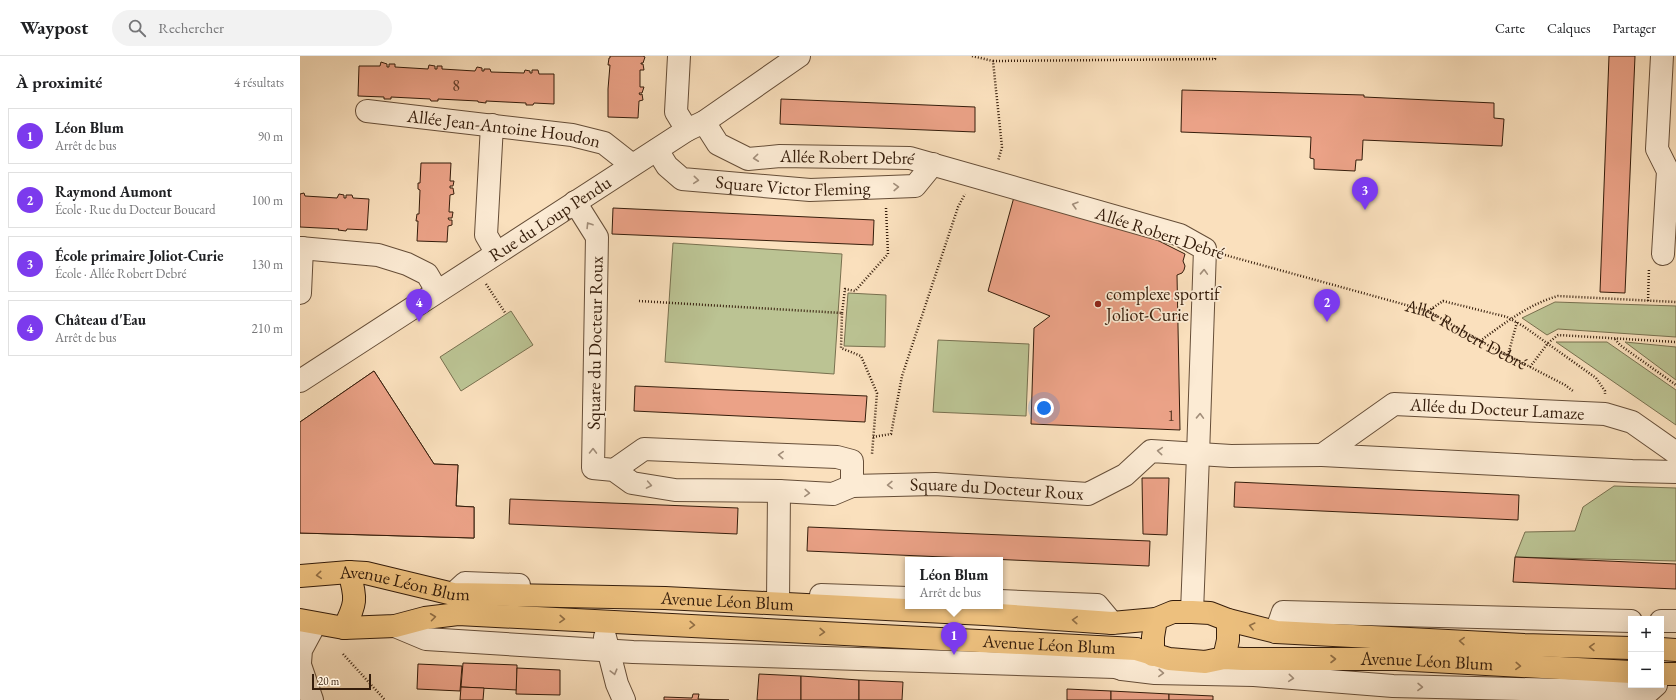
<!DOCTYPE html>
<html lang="fr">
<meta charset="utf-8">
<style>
:root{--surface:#fff;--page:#f2f2f2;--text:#202124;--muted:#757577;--line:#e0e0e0;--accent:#7c3aed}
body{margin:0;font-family:"EB Garamond",serif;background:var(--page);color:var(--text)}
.controls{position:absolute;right:12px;bottom:12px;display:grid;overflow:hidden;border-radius:0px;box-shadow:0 4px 16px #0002}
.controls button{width:36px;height:36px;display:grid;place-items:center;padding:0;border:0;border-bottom:1px solid var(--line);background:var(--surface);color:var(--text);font:20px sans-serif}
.scale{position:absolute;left:12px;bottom:10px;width:59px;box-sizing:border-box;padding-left:4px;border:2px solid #351d0b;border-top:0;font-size:11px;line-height:14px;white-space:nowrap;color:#351d0b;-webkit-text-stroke:3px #fcebd4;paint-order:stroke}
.you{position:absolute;left:744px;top:352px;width:14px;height:14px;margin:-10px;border:3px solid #fff;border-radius:50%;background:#1a73e8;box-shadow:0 0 0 6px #1a73e833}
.badge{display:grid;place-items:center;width:26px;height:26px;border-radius:50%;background:var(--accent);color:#fff;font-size:13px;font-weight:700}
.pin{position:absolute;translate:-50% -33px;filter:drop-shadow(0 1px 2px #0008)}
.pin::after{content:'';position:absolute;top:21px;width:14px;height:12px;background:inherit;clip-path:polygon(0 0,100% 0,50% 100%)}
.popup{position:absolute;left:605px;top:501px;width:98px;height:52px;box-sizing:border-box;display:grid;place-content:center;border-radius:0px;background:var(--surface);filter:drop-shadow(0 1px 3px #0005);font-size:13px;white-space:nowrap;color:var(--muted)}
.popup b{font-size:15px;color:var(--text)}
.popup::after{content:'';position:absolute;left:50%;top:100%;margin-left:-8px;border:8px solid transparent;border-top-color:var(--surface)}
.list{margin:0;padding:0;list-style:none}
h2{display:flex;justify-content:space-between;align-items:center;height:52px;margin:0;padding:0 16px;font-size:17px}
h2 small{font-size:13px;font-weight:400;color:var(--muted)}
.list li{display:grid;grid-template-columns:26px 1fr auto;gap:12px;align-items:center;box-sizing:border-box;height:56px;margin:0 8px 8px;padding:0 8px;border:1px solid var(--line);border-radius:0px}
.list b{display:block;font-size:15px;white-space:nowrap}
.list p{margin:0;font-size:13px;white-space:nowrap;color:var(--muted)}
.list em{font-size:13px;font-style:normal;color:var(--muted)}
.icon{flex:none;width:22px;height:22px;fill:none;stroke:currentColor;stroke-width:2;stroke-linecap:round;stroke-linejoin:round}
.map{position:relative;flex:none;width:1376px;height:644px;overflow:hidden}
header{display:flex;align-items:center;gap:24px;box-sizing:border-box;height:56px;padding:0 20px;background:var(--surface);border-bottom:1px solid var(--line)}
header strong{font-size:19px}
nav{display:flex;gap:22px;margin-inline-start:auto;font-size:14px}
.search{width:280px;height:36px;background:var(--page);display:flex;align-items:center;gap:10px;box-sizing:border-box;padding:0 14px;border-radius:22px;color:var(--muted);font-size:15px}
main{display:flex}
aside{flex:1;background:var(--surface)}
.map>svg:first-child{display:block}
</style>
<header>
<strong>Waypost</strong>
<div class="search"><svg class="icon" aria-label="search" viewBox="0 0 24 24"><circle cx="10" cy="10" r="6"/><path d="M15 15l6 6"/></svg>Rechercher</div>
<nav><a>Carte</a><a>Calques</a><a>Partager</a></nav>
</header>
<main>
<aside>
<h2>À proximité<small>4 résultats</small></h2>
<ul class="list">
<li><span class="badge">1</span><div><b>Léon Blum</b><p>Arrêt de bus</p></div><em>90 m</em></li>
<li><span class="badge">2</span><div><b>Raymond Aumont</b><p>École · Rue du Docteur Boucard</p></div><em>100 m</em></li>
<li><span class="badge">3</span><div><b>École primaire Joliot-Curie</b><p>École · Allée Robert Debré</p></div><em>130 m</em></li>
<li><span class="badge">4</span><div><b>Château d'Eau</b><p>Arrêt de bus</p></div><em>210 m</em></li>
</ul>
</aside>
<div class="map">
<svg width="1376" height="644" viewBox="0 0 1376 644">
<rect width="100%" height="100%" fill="#fae0bd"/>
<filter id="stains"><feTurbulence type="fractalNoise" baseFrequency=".005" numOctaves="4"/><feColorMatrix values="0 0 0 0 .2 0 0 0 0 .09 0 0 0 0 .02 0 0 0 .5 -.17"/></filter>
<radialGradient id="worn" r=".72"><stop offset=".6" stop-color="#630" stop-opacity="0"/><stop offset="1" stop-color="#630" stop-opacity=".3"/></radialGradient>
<g fill="#bbc393" stroke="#78704f">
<polygon points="373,187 542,198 534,318 365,306"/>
<polygon points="548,237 586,239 585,291 544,290"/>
<polygon points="1255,246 1376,250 1376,281 1258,273 1247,279 1222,262"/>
<polygon points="211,255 233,289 161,335 140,301"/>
<polygon points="638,284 729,288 726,360 633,356"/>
<polygon points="1256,286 1307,286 1376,334 1376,369"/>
<polygon points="1325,286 1376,291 1376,324"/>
<polygon points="1314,430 1376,432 1376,505 1215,501 1225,476 1275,475 1283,451"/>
</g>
<g fill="#eba287" stroke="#351d0b">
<polygon points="310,0 343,0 345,1 343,7 341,7 341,8 343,8 344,14 340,14 340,31 344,31 342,37 339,37 340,39 342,38 343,44 339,45 338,62 308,61 308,33 310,9 308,9 309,2 310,2"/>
<polygon points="1309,0 1335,0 1325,237 1300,236"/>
<polygon points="81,6 87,8 87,11 89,11 89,8 95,8 95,11 128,13 129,9 135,10 135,13 137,13 137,10 142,10 142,13 175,15 177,11 182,12 182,15 184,15 184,13 190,13 191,16 224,17 225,14 230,15 230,17 232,17 232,14 238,14 239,18 254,18 254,48 234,47 233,49 226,49 226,47 186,45 186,47 178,46 178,45 138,43 138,45 131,45 130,43 91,41 91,43 84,43 84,41 58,40 59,10 80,10"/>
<polygon points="882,34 1064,39 1064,41 1194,47 1194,62 1204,63 1202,90 1063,84 1062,104 1056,104 1055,115 1014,113 1014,103 1010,102 1011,81 881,76"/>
<polygon points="481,43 675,51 675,76 480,68"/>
<polygon points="121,107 151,107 150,125 154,125 153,130 150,130 150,132 153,132 154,138 150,139 149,156 153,156 152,162 148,162 149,164 152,164 152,169 148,170 147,186 117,185 118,165 116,165 117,158 119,158 120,134 118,133 118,127 120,127"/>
<polygon points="4,137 5,140 37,142 39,138 44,139 44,142 46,142 46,139 52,139 53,142 69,143 67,174 47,173 46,175 38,174 39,173 0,171 0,138"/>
<polygon points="714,141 853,182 885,198 883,205 885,210 884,214 882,217 877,219 880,374 731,368 734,272 750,260 688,235"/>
<polygon points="313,152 574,164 573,189 312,178"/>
<polygon points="74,315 134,408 158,409 156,450 174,451 174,482 0,477 0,449 21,449 21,446 75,445 75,449 123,448 123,440 99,402 92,407 81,389 74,393 61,371 36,386 39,391 17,405 14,400 0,408 0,366"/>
<polygon points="74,315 134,408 158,409 156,450 174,451 174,482 0,477 0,366"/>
<polygon points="335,330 567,340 565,366 334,355"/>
<polygon points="842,422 869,422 867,479 843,478"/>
<polygon points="935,426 1219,439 1218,464 934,451"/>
<polygon points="210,443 438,452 437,478 209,468"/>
<polygon points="508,471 850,485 849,510 507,495"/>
<polygon points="1215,501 1376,508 1376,533 1213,526"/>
<polygon points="163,607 217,609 217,634 161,631"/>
<polygon points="118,608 162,610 160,635 117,633"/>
<polygon points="217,612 260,614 260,639 216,638"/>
<polygon points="459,618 501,620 501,644 457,644"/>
<polygon points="501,620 559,624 559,644 501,644"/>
<polygon points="559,624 603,626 602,644 559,644"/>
<polygon points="161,631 184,632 183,644 160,644"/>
<polygon points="767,633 811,635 811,644 767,644"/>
<polygon points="811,635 869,638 869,644 811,644"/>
<polygon points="393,638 399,638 398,643 429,644 364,644 364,641 392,642"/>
<polygon points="869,638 913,640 913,644 869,644"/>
</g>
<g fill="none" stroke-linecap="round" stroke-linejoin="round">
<g stroke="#664e38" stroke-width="24">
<g id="minor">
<polyline points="379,0 376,56 387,74"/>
<polyline points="1362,0 1357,93 1368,115 1363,198"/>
<path id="s2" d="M67,55L272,79L304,87L332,109"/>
<path id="s3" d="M404,66L418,88L448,103L480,100L610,102L880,179L905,193L898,399L892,556"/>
<polyline points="192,69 186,179 196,196"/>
<path id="s4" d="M357,94L367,110L382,123L510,134L615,130L633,108"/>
<polyline points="275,146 297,181 293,412 314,414 332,427 375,434 479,435 533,438 552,430 552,405 537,401 344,393 314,414"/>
<polyline points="0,192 78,199 107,208 127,218 137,235"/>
<polyline points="0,237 2,192"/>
<path id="s5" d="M0,325L387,74L404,66L499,0"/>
<polyline points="1376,397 1332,366 1305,358 1094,348 1022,399 1332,415 1376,416"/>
<path id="s6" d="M552,430L635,428L788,438L825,419L851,395L931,400L1022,399"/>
<polyline points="153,538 165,527 219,529"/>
<polyline points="521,539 608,542"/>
<polyline points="700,545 797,549 812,567"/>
<polyline points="478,547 479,435"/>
<polyline points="1361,565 1376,565"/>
<polyline points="95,570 126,583 333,596 815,611 822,613 836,593"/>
<polyline points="976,576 983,556 1331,565"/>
<polyline points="305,581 317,628 324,644"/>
<polyline points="0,607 1,594 15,568"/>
<polyline points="0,609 12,644"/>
<polyline points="822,613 855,617 954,619 1093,630 1348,636 1356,629"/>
</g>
</g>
<g stroke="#351d0b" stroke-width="24">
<g id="major">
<path id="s7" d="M0,520L49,516L66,517L153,538L365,542L685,558L812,567L856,563L873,556H892L910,557L928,564L976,576L1224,589L1331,592"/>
<path id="s8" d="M0,564L44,572L95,570L125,562L158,558L836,593L869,603L905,606L924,602L943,603H1096L1331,616"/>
<path d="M44,572C56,548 57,543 49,516"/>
<polyline points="1361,593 1376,594"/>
<polyline points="853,599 853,581 856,563"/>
<polyline points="924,602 928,584 928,564"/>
<polyline points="1361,618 1376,618"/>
</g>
</g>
<g stroke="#351d0b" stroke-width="2.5" stroke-dasharray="1 2" stroke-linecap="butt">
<polyline points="672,0 693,5 702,91 698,105"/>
<polyline points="693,5 915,3 915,0"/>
<path id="s1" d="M925,199L1128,255L1180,285L1265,329L1273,335"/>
<polyline points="186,228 206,258"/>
<polyline points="339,245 542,257 541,292 561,300 577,337 572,398"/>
<polyline points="1348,245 1349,212"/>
<polyline points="1128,255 1143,245 1207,261 1223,270 1296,322 1305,335 1305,338"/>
<polyline points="542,257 545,233 555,235 588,198 586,152"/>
<polyline points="1315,283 1320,289 1376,329"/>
<path d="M1180,285C1205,267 1229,248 1258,240L1376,246"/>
<polyline points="1208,299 1217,266"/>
<polyline points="1230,311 1248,287 1258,279 1376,286"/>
<polyline points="573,381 591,378 602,320 658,151 665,138"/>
<polyline points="43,598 85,644"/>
</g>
<use href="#minor" stroke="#fcebd4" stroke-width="22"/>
<use href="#major" stroke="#edc07e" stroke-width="22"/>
</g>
<defs><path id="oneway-chevron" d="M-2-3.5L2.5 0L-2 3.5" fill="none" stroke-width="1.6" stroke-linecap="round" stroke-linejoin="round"/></defs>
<g stroke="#a28e7a">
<use href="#oneway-chevron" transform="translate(456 102) rotate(174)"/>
<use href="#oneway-chevron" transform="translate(396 124) rotate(5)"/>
<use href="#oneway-chevron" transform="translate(596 131) rotate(-2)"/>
<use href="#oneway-chevron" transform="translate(775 149) rotate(-164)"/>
<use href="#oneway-chevron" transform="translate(289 169) rotate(-122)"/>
<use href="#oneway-chevron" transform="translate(904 216) rotate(-88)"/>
<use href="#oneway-chevron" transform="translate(900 360) rotate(-88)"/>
<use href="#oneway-chevron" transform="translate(293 395) rotate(-89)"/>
<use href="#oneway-chevron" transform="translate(860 395) rotate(-175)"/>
<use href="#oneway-chevron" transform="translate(481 399) rotate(-177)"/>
<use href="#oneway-chevron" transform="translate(349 429) rotate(10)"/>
<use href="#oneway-chevron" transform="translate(590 429) rotate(179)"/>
<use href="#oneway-chevron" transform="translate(507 437) rotate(3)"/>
<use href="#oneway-chevron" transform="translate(314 616) rotate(75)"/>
<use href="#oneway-chevron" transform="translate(861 617) rotate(2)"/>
<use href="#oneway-chevron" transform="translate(991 622) rotate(5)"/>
<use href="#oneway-chevron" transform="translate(1120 631) rotate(1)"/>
</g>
<g stroke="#916e44">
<use href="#oneway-chevron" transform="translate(19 519) rotate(175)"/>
<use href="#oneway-chevron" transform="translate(133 561) rotate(-7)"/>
<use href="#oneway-chevron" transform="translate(262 563) rotate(3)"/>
<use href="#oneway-chevron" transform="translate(775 564) rotate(-176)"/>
<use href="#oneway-chevron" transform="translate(392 569) rotate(3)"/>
<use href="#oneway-chevron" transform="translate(952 570) rotate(-166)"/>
<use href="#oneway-chevron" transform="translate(522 576) rotate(3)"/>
<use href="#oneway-chevron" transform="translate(1162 585) rotate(-177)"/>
<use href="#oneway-chevron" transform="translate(1292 591) rotate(-178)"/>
<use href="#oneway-chevron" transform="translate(1033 603)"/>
<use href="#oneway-chevron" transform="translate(1218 610) rotate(3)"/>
</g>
<circle fill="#8f2418" stroke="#fcebd4" stroke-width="1.5" cx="798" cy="248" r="4"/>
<g text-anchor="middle" stroke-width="3.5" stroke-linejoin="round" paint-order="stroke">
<g font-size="16" fill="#623e2a">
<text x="156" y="35">8</text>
<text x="871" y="365">1</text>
</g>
<g font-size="18" fill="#351d0b" stroke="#fcebd4">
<text dy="6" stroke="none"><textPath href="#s2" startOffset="138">Allée Jean-Antoine Houdon</textPath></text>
<text dy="6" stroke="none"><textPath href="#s3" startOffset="159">Allée Robert Debré</textPath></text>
<text dy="6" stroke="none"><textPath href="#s4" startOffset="150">Square Victor Fleming</textPath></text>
<text dy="6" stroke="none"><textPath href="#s5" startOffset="298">Rue du Loup Pendu</textPath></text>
<text transform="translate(860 177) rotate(18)" y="6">Allée Robert Debré</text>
<text dy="6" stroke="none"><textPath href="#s1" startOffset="255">Allée Robert Debré</textPath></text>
<text transform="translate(295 287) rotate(-89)" y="6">Square du Docteur Roux</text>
<text transform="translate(1197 353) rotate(3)" y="6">Allée du Docteur Lamaze</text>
<text dy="6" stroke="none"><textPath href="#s6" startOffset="145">Square du Docteur Roux</textPath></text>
<text dy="6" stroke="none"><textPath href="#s7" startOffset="106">Avenue Léon Blum</textPath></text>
<text dy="6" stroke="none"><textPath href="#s7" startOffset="430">Avenue Léon Blum</textPath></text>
<text dy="6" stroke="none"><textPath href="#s8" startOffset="752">Avenue Léon Blum</textPath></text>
<text dy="6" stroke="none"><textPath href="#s8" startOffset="1132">Avenue Léon Blum</textPath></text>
</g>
<g font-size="18" fill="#351d0b" stroke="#fcebd4" text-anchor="start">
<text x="806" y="244">complexe sportif<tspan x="806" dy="21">Joliot-Curie</tspan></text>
</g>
</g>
<rect width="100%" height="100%" filter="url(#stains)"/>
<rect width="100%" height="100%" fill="url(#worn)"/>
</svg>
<div class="controls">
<button>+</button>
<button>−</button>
</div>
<div class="scale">20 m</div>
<div class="you"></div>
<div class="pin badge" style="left:654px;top:599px">1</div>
<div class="popup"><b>Léon Blum</b>Arrêt de bus</div>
<div class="pin badge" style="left:1027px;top:266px">2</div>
<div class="pin badge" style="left:1065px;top:154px">3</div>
<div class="pin badge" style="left:119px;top:266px">4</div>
</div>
</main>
